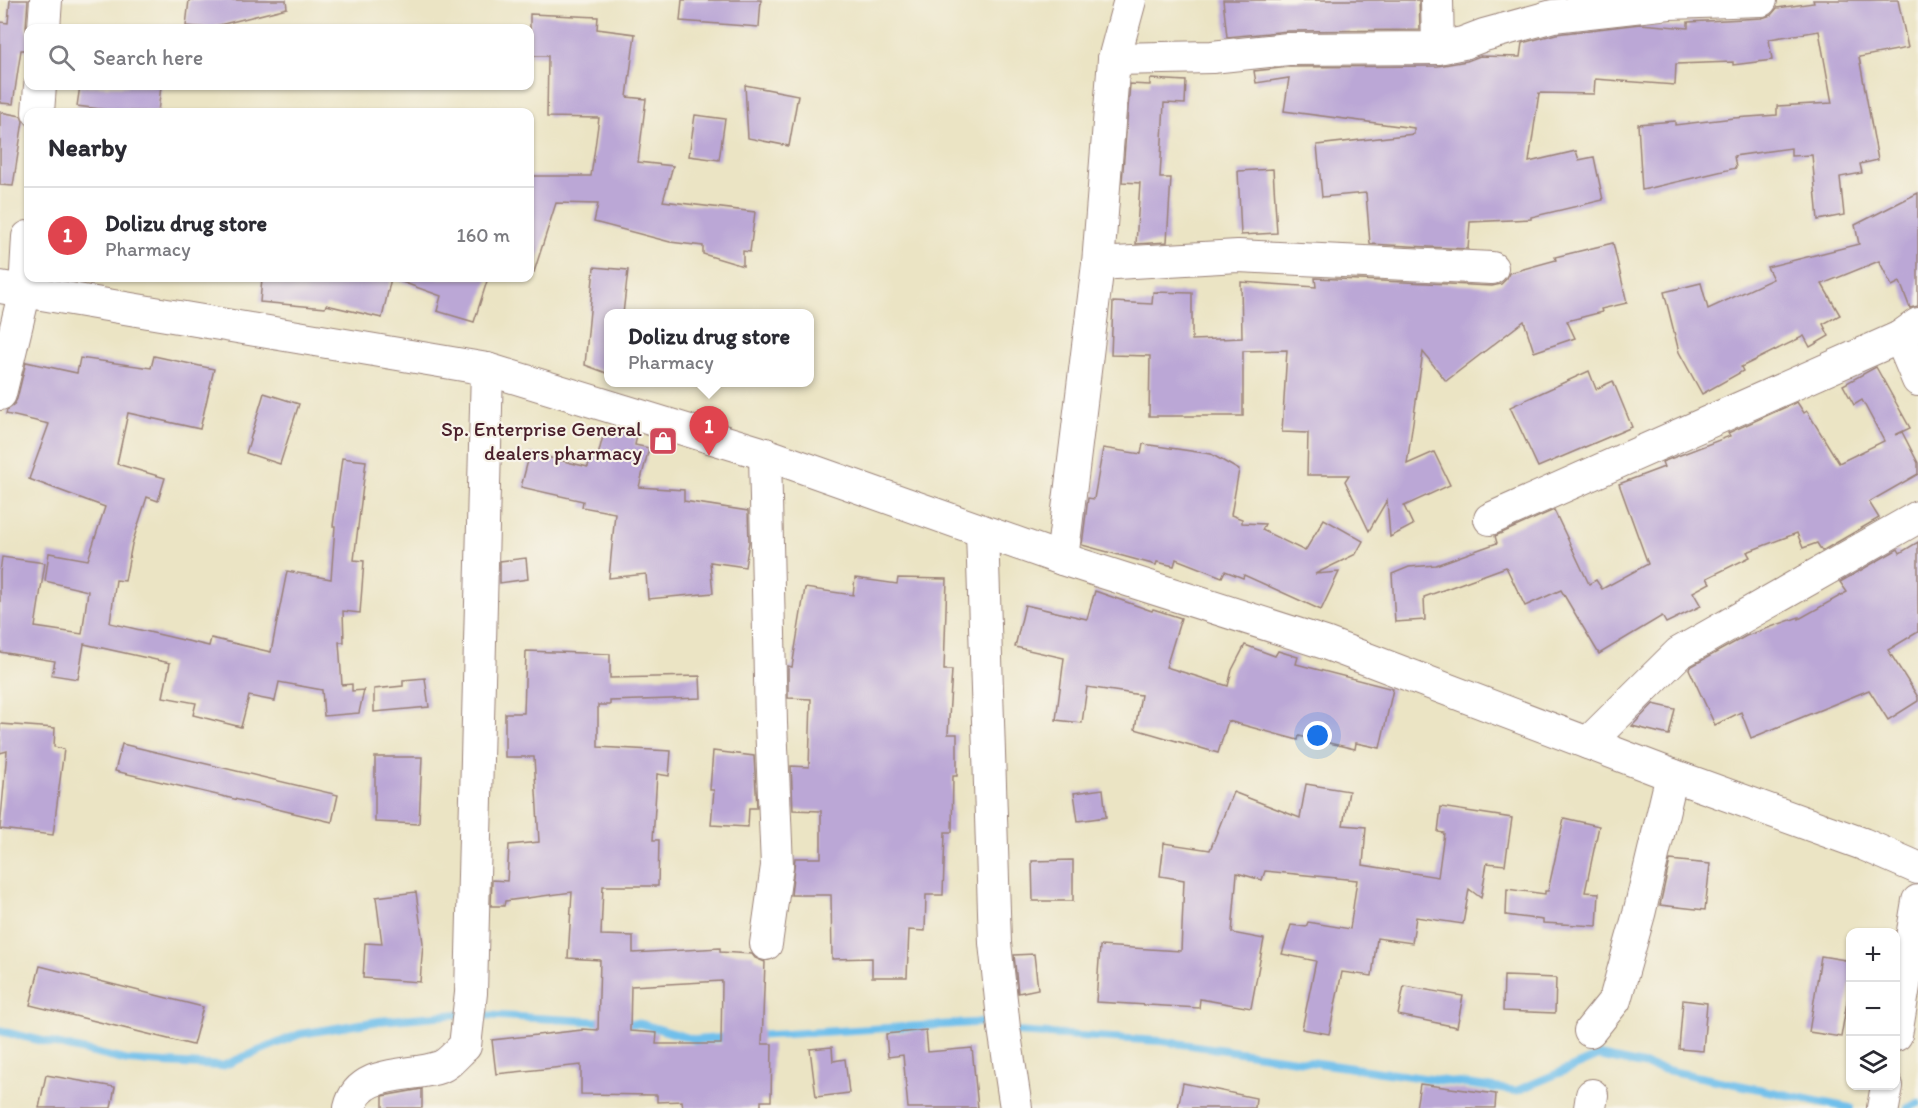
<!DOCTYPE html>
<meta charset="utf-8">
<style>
:root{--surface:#fff;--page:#f7f7f7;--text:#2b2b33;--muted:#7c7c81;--line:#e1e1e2;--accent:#db2777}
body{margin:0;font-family:Itim,sans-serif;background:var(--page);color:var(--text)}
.controls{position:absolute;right:18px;bottom:18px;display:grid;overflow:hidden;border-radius:12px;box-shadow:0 2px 4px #0004}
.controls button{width:54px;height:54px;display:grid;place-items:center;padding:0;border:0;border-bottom:2px solid var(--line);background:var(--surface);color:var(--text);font:30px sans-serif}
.you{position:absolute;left:1318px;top:736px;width:21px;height:21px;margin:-15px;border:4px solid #fff;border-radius:50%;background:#1a73e8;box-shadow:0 0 0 9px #1a73e833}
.badge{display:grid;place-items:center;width:39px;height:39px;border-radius:50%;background:var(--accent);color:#fff;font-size:20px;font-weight:700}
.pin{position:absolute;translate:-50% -50px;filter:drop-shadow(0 2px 3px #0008)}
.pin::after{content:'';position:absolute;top:32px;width:21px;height:18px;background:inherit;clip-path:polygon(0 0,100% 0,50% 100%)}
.popup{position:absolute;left:604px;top:309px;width:210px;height:78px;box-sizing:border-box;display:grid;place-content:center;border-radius:12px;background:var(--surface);filter:drop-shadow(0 2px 4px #0005);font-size:20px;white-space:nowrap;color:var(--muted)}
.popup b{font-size:22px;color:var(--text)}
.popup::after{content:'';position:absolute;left:50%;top:100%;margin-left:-12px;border:12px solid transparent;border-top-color:var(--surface)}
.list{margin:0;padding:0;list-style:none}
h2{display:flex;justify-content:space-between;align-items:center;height:78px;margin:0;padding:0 24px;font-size:26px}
h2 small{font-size:20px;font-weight:400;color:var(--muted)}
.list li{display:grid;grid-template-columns:39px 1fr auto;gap:18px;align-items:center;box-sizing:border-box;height:96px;padding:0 24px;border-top:2px solid var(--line)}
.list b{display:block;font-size:22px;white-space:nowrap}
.list p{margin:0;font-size:20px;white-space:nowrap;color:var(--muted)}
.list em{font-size:20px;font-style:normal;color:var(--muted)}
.icon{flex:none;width:33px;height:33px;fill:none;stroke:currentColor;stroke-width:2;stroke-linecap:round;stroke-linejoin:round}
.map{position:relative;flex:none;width:1918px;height:1108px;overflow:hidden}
.search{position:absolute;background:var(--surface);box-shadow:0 2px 4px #0004;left:24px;top:24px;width:510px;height:66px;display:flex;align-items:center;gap:15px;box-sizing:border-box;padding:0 21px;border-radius:12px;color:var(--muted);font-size:22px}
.panel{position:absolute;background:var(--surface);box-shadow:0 2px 4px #0004;left:24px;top:108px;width:510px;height:174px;border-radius:12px}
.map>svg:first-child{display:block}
</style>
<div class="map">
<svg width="1918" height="1108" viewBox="0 0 1918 1108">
<rect width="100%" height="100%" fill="#f7f3e8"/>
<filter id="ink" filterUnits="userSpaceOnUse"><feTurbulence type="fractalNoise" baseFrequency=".0167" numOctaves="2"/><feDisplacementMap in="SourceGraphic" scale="12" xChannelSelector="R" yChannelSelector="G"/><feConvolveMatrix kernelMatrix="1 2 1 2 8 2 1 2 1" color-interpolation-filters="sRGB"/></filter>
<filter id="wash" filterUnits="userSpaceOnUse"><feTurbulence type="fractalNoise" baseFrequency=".008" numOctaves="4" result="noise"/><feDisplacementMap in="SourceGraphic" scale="24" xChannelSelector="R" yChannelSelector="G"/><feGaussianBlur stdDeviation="1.35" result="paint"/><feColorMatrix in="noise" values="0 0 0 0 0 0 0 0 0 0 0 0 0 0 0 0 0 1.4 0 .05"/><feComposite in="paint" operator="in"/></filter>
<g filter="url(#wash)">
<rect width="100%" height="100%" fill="#ebe4c4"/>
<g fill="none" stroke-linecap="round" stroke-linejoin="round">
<g stroke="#70bfeb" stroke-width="8">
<polyline points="482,1015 607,1022"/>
<polyline points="620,1022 642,1024 696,1040 731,1037"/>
<polyline points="0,1031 128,1061 222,1066 300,1034 379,1021 459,1014"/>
<polyline points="1016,1032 1161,1041 1516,1091 1599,1056 1850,1108"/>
<polyline points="753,1036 989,1022"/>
<polyline points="1908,1108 1918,1103"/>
</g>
</g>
<g id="blocks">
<g fill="#bba7d6" fill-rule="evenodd">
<polygon points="10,0 28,0 26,27 28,37 28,50 21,50 13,104 0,103 0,22 8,23"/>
<polygon points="189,0 286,0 287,8 216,26 215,28 208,28 186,26"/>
<polygon points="682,0 761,0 759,27 680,21"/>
<polygon points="1223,0 1419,0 1420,30 1288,31 1227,37"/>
<polygon points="1813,0 1898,0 1908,48 1859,57 1878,160 1860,164 1862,173 1840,177 1844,215 1818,220 1812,155 1791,156 1791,148 1734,156 1736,168 1642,190 1638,124 1675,121 1675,125 1734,118 1777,115 1777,106 1832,103 1819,31 1769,39 1772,60 1733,65 1733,62 1676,64 1675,85 1595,79 1594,94 1539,93 1529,162 1576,151 1579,160 1594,157 1603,200 1531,217 1531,219 1470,222 1468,249 1370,244 1366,193 1322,197 1317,145 1414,134 1414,128 1284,111 1289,78 1256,83 1254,71 1289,67 1438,66 1467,61 1480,56 1520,57 1522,43 1556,34 1640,24 1688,28 1688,22 1762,18 1771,15 1777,8 1814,3"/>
<polygon points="530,14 598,17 597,29 635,34 627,97 646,99 638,162 673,166 663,201 755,212 750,252 743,251 743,266 703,254 703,246 670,242 594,222 598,204 556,203 534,272 530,271 530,176 591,176 599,118 547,117 548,56 530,56"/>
<polygon points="1150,79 1186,81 1185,104 1164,103 1160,178 1171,178 1167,242 1136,244 1140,183 1122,182 1130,84 1150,85"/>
<polygon points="745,85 798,95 789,146 748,138"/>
<polygon points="80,86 161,86 158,112 115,111 77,106"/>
<polygon points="0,112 21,116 23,121 13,186 0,185"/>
<polygon points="695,115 725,119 719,160 689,156"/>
<polygon points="1273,169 1277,233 1241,235 1238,171"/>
<polygon points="1918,193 1918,306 1910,308 1900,282 1892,286 1879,261 1822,284 1840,315 1823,324 1829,336 1810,347 1804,336 1741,367 1743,371 1702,394 1679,352 1664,292 1701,283 1708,309 1773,279 1767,267 1859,244 1855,225"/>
<polygon points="1613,243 1627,303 1601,309 1602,312 1567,321 1575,338 1534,352 1524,321 1446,381 1423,352 1407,464 1434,452 1450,485 1404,506 1413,525 1390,537 1387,500 1369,531 1345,481 1349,475 1307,475 1308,433 1282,432 1287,350 1243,351 1243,416 1149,416 1150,356 1111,355 1113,302 1152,304 1153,292 1192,293 1192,340 1242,338 1241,282 1316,287 1315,278 1492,286 1501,284 1507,278 1509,273 1556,260 1555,257"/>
<polygon points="594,267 628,270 623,314 609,314 609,374 585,365"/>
<polygon points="262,278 391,278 382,318 326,305 325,308 260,302"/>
<polygon points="399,278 488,278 474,322 437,311 441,296 399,281"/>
<polygon points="154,356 214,369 200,429 128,413 117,464 165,478 158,501 147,497 132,544 125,581 116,580 110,623 209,646 211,638 271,652 287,571 331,579 335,526 333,526 342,458 366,461 354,560 364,561 360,613 343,611 344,642 339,642 342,685 352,684 352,691 364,690 359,713 324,716 322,690 279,682 275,701 249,696 241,727 193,715 196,703 163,697 170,663 84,644 78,679 52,675 55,661 0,652 0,572 2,557 45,563 35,627 82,634 88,591 45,581 49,553 88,560 105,507 29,479 49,424 6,414 7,410 13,406 17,399 26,362 77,373 80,358 151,368"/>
<polygon points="1876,367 1910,428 1895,435 1902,432 1918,463 1918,474 1869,502 1879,518 1822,551 1817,543 1803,548 1797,533 1747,552 1750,557 1707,578 1710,583 1693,592 1701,606 1666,623 1662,616 1599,654 1561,590 1525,606 1506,567 1424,597 1425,620 1395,622 1392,574 1409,567 1436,565 1497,543 1495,536 1554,510 1589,584 1596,580 1602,589 1648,564 1619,484 1664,467 1662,462 1730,436 1728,433 1797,402 1804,413 1807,411 1839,463 1884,441 1862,400 1854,405 1843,385"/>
<polygon points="1589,371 1596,389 1613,381 1632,427 1538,467 1510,407"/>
<polygon points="264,393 299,404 280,464 246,453"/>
<polygon points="605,428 637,435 635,445 649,448 639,487 684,490 684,501 748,511 749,542 745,567 710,562 713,593 648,599 646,574 609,578 615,513 582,507 583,501 521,487 530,453 588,467 590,455 598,456"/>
<polygon points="1143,444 1211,454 1239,470 1231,515 1242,519 1242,523 1265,524 1262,530 1305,551 1324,519 1363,541 1356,554 1315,574 1339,572 1321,610 1244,575 1243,578 1225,571 1222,577 1176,559 1174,566 1157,562 1156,565 1082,545 1088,498 1094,499 1103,448 1141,454"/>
<polygon points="1918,542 1918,632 1888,650 1918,697 1918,701 1888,720 1869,690 1751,738 1741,712 1715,725 1689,669 1690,667 1746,636 1799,617 1799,619 1847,592 1840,582 1898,549 1900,553"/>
<polygon points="526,558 528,579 500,583 500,561"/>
<polygon points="855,578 897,584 898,578 947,579 944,670 952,670 948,734 957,734 957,776 953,776 952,832 945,832 943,895 926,895 925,931 909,930 907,977 872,977 872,958 832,959 831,895 791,895 795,858 821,858 821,811 793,810 791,766 809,767 811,699 788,698 788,666 792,667 805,588 853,595"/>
<polygon points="1095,591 1152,611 1153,609 1181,618 1166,667 1228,686 1232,670 1245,645 1275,656 1278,651 1298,657 1296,664 1393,689 1380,748 1356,743 1355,749 1299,736 1298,740 1228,721 1218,753 1135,729 1141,695 1087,687 1082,723 1056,720 1064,658 1015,647 1025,605 1087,619"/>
<path d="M526,651L610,654V678L700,676L701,698L610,701V705H598V747L671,751L669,776L657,774L653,840H659L658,886H603L601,935L633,936V953L720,948V952L752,954L755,958L765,962L762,1044H772L771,1101H761V1108H683L682,1101L657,1102V1095L581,1094V1065L496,1074L492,1040L582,1030V1029L598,1030L600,960L568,958L572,892L505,901L504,906H491L492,880L507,881L509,845L539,842L534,757H505V713H524ZM722,981L721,1044H656L657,1033L630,1031L631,986Z"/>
<polygon points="425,678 429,707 374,712 374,689 403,686 403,680"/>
<polygon points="1653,704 1675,709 1669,735 1632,726"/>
<polygon points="0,724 55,728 54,747 64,749 53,835 0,829 7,751 0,753"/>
<polygon points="122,744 338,795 332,822 115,771"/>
<polygon points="713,751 754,756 757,808 749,808 748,827 711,825 714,790 710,790"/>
<polygon points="375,757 422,757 419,824 375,822"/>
<polygon points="1306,784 1349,791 1343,825 1366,827 1363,865 1438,877 1444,833 1438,832 1441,807 1512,818 1505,865 1487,863 1481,898 1469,889 1463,924 1416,917 1412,943 1377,938 1372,976 1342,972 1329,1034 1302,1029 1316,961 1282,954 1291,925 1306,927 1308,922 1350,929 1357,880 1265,871 1262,880 1237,873 1232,933 1264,939 1251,1008 1200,999 1199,1008 1096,1002 1100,946 1181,951 1184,880 1160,876 1164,843 1210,850 1233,792 1300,818"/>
<polygon points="1103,789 1106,817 1078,821 1074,793"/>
<polygon points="1564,818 1599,826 1585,892 1599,893 1597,926 1543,923 1543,920 1506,915 1507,889 1545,894 1545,891 1548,891"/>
<polygon points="1073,860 1073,901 1033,901 1032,861"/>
<polygon points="1670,860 1710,864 1705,910 1660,905"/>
<polygon points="416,892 423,943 420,982 363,978 365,943 382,944 376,897"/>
<polygon points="1034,954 1038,989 1018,993 1014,955"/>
<polygon points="1821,956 1851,961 1851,979 1841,1037 1809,1032"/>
<polygon points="40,966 203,1007 193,1045 30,1005"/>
<polygon points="1504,976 1556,978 1555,1013 1503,1011"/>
<polygon points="1404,986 1463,996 1457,1027 1398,1015"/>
<polygon points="1683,1000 1707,1003 1703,1051 1679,1049"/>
<polygon points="926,1030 928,1052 972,1048 978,1108 908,1108 903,1055 888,1057 886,1034"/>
<polygon points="832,1047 833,1061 845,1059 849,1093 816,1097 810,1049"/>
<polygon points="46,1075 115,1087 111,1108 39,1108"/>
<polygon points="1183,1083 1256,1098 1255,1108 1178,1108"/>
<polygon points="1420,1084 1496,1094 1495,1108 1416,1108"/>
<polygon points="422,1089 422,1108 383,1108 383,1096"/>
</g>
</g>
</g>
<g filter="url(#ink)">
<use href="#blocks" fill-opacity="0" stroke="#9a8278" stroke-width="1.5"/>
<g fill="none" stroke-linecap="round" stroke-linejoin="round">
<g stroke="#9a8278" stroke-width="34">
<g id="minor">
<polyline points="1130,0 1114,59 1098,264 1238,256 1492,268"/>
<polyline points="1437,0 1438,48"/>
<polyline points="44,28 46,0"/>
<polyline points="1114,59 1212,57 1288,49 1438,48 1463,43 1484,35 1553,16 1669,3 1761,0"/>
<polyline points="38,112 40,86"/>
<polyline points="0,287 487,369 765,454 1062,559 1325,643 1672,775 1863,844 1918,868"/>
<polyline points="1900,337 1918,380"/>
<polyline points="0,394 25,290 28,237"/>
<polyline points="765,454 771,723 777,866 766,944"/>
<polyline points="1490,519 1900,337 1918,324"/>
<polyline points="982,531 995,943 1004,1028 1016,1108"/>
<polyline points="1062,559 1098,264"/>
<polyline points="1588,743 1679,653 1918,517"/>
<polyline points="1590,1031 1615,1000 1639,914 1672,775"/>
<polyline points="1896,1035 1918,901"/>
<path d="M350,1108C359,1068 410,1078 440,1067C449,1064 458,1052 465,1046L471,993L487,369"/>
<polyline points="1590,1108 1592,1095"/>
<polyline points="1883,1108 1887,1086"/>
</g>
</g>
<use href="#minor" stroke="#fff" stroke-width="32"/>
</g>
</g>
<defs>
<g id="shop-square" transform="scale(1.5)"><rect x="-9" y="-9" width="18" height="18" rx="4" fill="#d1495b" stroke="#f7f3e8"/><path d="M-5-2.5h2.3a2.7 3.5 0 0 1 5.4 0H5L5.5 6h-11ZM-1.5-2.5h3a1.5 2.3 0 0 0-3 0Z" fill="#fff"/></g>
</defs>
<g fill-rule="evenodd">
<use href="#shop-square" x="663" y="441"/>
</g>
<g text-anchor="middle" stroke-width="4.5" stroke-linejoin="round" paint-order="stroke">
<g font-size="21" fill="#4a1f2b" stroke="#f7f3e8" text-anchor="end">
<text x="642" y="436">Sp. Enterprise General<tspan x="642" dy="24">dealers pharmacy</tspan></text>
</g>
</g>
</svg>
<div class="controls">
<button>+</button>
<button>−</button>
<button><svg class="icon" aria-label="layers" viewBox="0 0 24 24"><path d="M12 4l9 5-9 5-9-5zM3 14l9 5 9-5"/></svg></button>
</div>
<div class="you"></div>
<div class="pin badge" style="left:709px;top:456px;background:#e0444e">1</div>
<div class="popup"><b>Dolizu drug store</b>Pharmacy</div>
<div class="search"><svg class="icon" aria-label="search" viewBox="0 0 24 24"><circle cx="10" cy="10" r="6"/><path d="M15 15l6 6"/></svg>Search here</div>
<section class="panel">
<h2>Nearby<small></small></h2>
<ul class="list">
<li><span class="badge" style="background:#e0444e">1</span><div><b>Dolizu drug store</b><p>Pharmacy</p></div><em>160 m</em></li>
</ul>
</section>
</div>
